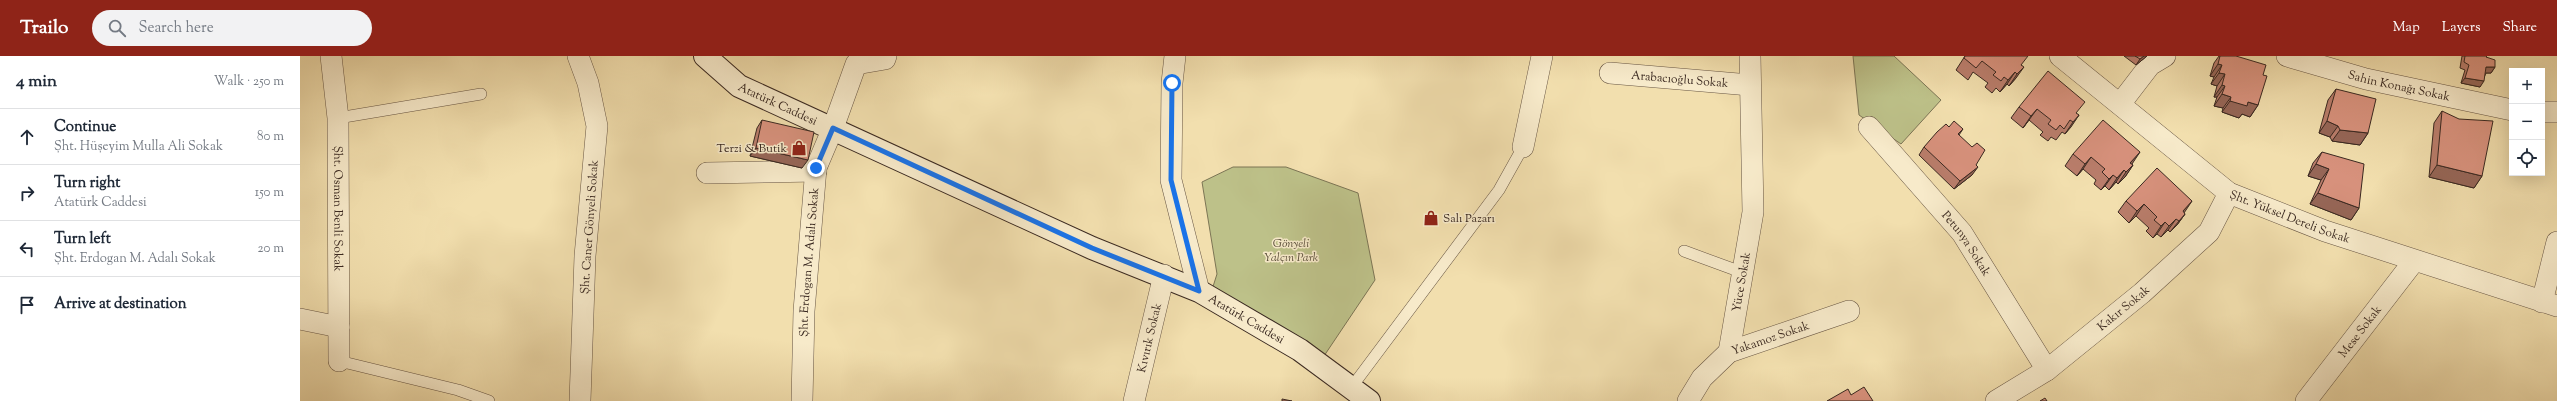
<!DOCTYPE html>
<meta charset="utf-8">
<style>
:root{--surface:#fff;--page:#f2f2f3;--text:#1f2937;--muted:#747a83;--line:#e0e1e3;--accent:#8f2418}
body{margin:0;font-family:"Sorts Mill Goudy",serif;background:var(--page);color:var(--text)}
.controls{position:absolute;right:12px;top:12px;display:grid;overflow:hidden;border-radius:0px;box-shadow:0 4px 16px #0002}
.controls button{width:36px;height:36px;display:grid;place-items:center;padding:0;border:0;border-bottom:1px solid var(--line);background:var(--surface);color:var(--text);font:20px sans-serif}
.stop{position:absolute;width:12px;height:12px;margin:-9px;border:3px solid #1a73e8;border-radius:50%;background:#fff}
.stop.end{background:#1a73e8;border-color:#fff;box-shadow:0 1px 4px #0008}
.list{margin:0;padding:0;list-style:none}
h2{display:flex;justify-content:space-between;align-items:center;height:52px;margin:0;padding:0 16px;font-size:17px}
h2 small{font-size:13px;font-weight:400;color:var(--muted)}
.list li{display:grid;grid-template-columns:26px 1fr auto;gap:12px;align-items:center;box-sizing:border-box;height:56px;padding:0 16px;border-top:1px solid var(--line)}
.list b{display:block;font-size:15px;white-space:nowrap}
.list p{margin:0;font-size:13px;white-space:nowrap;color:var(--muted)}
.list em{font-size:13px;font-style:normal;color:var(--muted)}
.icon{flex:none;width:22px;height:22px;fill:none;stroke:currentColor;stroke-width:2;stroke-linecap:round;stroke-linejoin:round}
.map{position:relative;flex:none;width:2257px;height:345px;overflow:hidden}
header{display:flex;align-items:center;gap:24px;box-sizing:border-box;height:56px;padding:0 20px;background:var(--accent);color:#fff}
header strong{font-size:19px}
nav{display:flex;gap:22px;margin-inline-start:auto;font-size:14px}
.search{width:280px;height:36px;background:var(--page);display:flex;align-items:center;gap:10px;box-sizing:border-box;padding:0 14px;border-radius:22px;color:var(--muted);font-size:15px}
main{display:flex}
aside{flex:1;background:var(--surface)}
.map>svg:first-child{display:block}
</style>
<header>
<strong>Trailo</strong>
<div class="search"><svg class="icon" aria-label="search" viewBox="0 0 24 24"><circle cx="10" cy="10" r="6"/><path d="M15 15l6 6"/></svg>Search here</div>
<nav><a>Map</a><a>Layers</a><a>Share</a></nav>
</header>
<main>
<aside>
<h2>4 min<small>Walk · 250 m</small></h2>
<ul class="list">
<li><svg class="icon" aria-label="ahead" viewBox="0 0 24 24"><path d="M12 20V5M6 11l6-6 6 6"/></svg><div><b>Continue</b><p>Şht. Hüşeyim Mulla Ali Sokak</p></div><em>80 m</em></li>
<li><svg class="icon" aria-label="right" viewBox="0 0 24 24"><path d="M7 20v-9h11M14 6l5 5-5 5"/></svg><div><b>Turn right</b><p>Atatürk Caddesi</p></div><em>150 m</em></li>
<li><svg class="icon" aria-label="left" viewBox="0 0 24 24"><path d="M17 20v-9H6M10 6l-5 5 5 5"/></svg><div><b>Turn left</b><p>Şht. Erdogan M. Adalı Sokak</p></div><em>20 m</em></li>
<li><svg class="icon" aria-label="arrive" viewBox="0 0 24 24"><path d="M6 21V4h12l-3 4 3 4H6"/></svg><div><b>Arrive at destination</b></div></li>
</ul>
</aside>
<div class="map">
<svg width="2257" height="345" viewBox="0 0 2257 345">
<rect width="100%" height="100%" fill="#f2dfae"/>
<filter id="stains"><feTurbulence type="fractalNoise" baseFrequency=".005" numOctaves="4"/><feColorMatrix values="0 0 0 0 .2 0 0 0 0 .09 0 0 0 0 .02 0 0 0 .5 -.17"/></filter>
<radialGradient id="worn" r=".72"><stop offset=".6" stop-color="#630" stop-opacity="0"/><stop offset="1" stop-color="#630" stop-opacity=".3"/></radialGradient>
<g fill="#bdc189" stroke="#7c7555">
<polygon points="1553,0 1594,0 1641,44 1601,88 1559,59"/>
<polygon points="933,111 986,111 1058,137 1075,224 1024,300 910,240 917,218 902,126"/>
</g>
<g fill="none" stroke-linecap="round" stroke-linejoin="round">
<g stroke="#685644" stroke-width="12">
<g id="lane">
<polyline points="38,62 181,38"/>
<polyline points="1384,195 1444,217"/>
<polyline points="39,305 158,334 189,345"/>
<polyline points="1051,332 1199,134 1223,91"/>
</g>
</g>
<g stroke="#685644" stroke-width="22">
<g id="street">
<path id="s1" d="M31,0L38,62L39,305"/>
<polyline points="278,0 288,27 297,70 285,200 280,345"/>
<polyline points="875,0 872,27 871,124 899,235"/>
<path id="s2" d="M1760,0L1929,137L2025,175L2257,250"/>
<path id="s3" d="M1987,0L2066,23L2212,54"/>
<path id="s4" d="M1310,17L1450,29"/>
<polyline points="1820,48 1850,9 1865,0"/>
<polyline points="2242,56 2257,56"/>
<path id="s5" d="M1569,71L1662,177L1747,314"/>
<polyline points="1223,91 1242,0"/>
<polyline points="407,117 516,115"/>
<polyline points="2242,246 2257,186"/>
<polyline points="0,263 39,271"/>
<path id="s6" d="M1429,296L1453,156L1450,0"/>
<path id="s7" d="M502,345L504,255L516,112L533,72L556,8L585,3L586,0"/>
<path id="s8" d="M834,345L864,219"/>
<path id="s9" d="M1388,345L1402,322L1429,296L1549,255"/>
<path id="s10" d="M1696,345L1747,314L1842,237L1909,176L1929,137"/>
<path id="s11" d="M2006,345L2114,205"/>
</g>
</g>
<g stroke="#3a2921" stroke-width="24">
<g id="secondary">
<path id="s12" d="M405,0L439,30L792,192L899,235L1000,294L1069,345"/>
</g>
</g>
<use href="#lane" stroke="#f7eaca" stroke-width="11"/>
<use href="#street" stroke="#f7eaca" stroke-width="21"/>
<use href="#secondary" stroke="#f7eaca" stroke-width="22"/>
</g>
<g fill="#b97d6b" stroke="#3a2921">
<polygon points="1665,0 1722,9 1716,22 1709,30 1707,28 1700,36 1696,32 1692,37 1685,31 1688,27 1673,16 1668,24 1656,14"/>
<polygon points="1824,0 1847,0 1836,9"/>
<polygon points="1919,0 1936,0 1963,19 1958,49 1950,61 1942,58 1939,62 1922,56 1923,52 1914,50 1917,41 1914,41 1917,30 1911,28 1914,21 1910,20 1914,7"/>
<polygon points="2162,0 2187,0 2186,1 2195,11 2191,17 2186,17 2180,31 2161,27 2165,14 2160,12"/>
<polygon points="2036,33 2068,77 2060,89 2032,85 2030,81 2019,77 2028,44"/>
<polygon points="1719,51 1777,58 1779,59 1765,78 1762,76 1756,84 1751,81 1748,85 1740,79 1743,76 1729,64 1723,72 1711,62"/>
<polygon points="2142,55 2182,120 2174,132 2129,121 2134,67"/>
<polygon points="462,64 502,112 450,100 457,72"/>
<polygon points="1649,71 1663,73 1659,79 1676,109 1672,119 1654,133 1619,99 1624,91"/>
<polygon points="2022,96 2059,152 2051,164 2010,148 2021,124 2008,120 2013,107"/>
<polygon points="1773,98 1831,108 1833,109 1825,121 1818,128 1816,126 1809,134 1805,130 1801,134 1794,128 1796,124 1783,113 1777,120 1765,110"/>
<polygon points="1826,145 1884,157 1885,158 1877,169 1870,176 1868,174 1861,181 1857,178 1853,182 1846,175 1849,172 1836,160 1829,167 1818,156"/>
</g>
<g fill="#966657" stroke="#3a2921">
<polygon points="1844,0 1847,0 1836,9 1840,3"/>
<polygon points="1918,8 1922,9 1914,21 1910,20"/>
<polygon points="1724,11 1716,22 1709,30 1717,18"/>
<polygon points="2186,11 2195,11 2191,17 2182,17"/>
<polygon points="1715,16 1707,28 1700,36 1708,24"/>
<polygon points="1919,17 1925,18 1917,30 1911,28"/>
<polygon points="2165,22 2184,25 2180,31 2161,27"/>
<polygon points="1922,29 1925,30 1917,41 1914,41"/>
<polygon points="1922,38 1931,41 1923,52 1914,50"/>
<polygon points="1930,45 1948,46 1958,49 1950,61 1942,58 1939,62 1922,56"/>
<polygon points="1737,53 1729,64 1723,72 1731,60"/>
<polygon points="1779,59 1771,71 1765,78 1773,66"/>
<polygon points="2027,65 2038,70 2030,81 2019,77"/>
<polygon points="2040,74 2068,77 2060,89 2032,85"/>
<polygon points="456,92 508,104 502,112 450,100"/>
<polygon points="1840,96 1832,108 1825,115 1830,107"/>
<polygon points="1791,101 1783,113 1777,120 1785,108"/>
<polygon points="2016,108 2029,113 2021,124 2008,120"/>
<polygon points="1833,109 1825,121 1818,128 1826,116"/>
<polygon points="2137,109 2182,120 2174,132 2129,121"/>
<polygon points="1678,111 1672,119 1654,133 1660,125"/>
<polygon points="1824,114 1816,126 1809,134 1817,122"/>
<polygon points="1813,119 1805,130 1801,134 1809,123"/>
<polygon points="2018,137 2059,152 2051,164 2010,148"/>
<polygon points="1892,145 1884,157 1878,164 1883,155"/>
<polygon points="1844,148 1836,160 1829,167 1837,155"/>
<polygon points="1885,158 1877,169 1870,176 1879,165"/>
<polygon points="1876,163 1868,174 1861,181 1869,170"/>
<polygon points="1865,166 1857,178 1853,182 1861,170"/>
</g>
<g fill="#d7917c" stroke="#3a2921">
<polygon points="1665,0 1728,0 1721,9 1724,11 1717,18 1715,16 1708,24 1704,21 1701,25 1693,19 1696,16 1682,5 1676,12 1664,2"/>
<polygon points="1835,0 1844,0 1840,3"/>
<polygon points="1920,0 1936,0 1966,9 1963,19 1967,20 1958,49 1948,46 1947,50 1930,45 1931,41 1922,38 1925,30 1922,29 1925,18 1919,17 1922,9 1918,8"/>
<polygon points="2165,0 2187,0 2186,1 2195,4 2195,11 2186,11 2184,25 2165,22 2169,9 2164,6"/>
<polygon points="1748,15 1785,46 1776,57 1779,59 1773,66 1770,64 1764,73 1760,69 1756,74 1748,68 1751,64 1737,53 1731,60 1719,51"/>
<polygon points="2036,33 2076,43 2068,77 2040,74 2038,70 2027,65"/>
<polygon points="2142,55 2159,63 2193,65 2182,120 2137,109"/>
<polygon points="462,64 514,76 508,104 456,92"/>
<polygon points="1803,64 1840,96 1830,107 1833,109 1826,116 1824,114 1817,122 1813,119 1809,123 1802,116 1805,113 1791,101 1785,108 1773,98"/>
<polygon points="1654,65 1663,73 1658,78 1672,91 1677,87 1685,94 1676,109 1678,111 1660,125 1624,91 1637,76 1646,68 1649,71"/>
<polygon points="2022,96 2064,108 2059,152 2018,137 2029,113 2016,108"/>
<polygon points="1857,112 1892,145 1883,155 1885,158 1879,165 1876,163 1869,170 1865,166 1861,170 1854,164 1857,161 1844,148 1837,155 1826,145"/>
<polygon points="1564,331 1573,345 1527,345 1548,333 1551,339"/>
<polygon points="1745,342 1747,345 1740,345"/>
<polygon points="982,343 992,345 982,345"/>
</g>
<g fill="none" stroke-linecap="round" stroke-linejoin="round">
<polyline stroke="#1a73e8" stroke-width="5" points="516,112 533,72 792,192 899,235 871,124 872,27"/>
</g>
<defs>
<g id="shop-bare" transform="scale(1.2)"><path d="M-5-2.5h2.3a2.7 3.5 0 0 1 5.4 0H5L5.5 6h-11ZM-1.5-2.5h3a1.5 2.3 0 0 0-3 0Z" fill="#8f2418" stroke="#f7eaca" stroke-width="2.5" paint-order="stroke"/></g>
</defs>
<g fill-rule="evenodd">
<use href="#shop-bare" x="499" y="92"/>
<use href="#shop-bare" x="1131" y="162"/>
</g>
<g text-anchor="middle" stroke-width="3" stroke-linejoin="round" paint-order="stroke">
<g font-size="12" fill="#3a2921" stroke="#f7eaca">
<text dy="4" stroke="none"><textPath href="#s4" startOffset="70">Arabacıoğlu Sokak</textPath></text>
<text dy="4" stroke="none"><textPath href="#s3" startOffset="116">Sahin Konağı Sokak</textPath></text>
<text dy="4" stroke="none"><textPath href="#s12" startOffset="88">Atatürk Caddesi</textPath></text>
<text dy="4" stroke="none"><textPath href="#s1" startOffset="153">Şht. Osman Benli Sokak</textPath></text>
<text dy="4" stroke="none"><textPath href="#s2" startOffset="283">Şht. Yüksel Dereli Sokak</textPath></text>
<text transform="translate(289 171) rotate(-86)" y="4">Şht. Caner Gönyeli Sokak</text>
<text dy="4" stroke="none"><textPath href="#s5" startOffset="152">Petunya Sokak</textPath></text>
<text dy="4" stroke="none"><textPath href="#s7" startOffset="139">Şht. Erdogan M. Adalı Sokak</textPath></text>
<text dy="4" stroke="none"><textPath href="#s6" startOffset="71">Yüce Sokak</textPath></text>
<text dy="4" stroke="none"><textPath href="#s10" startOffset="158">Kakır Sokak</textPath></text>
<text dy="4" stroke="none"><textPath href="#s12" startOffset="604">Atatürk Caddesi</textPath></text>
<text dy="4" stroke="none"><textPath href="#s11" startOffset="88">Mese Sokak</textPath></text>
<text dy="4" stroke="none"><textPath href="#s8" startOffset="65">Kıvırık Sokak</textPath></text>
<text dy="4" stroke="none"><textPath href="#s9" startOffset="108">Yakamoz Sokak</textPath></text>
</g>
<g font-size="12" fill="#3a2921" stroke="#f7eaca" text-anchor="end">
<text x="487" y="96">Terzi &amp; Butik</text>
<text x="1143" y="166" text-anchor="start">Salı Pazarı</text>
</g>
<g font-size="12" font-style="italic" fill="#5b4f3b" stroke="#f7eaca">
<text x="991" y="191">Gönyeli<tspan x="991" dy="14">Yalçın Park</tspan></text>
</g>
</g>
<rect width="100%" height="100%" filter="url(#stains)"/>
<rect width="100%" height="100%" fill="url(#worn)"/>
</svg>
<div class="controls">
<button>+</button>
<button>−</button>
<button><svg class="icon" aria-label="locate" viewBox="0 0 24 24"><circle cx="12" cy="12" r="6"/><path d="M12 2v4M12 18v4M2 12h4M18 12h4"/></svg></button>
</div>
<div class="stop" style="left:872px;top:27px"></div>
<div class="stop end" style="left:516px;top:112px"></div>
</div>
</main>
